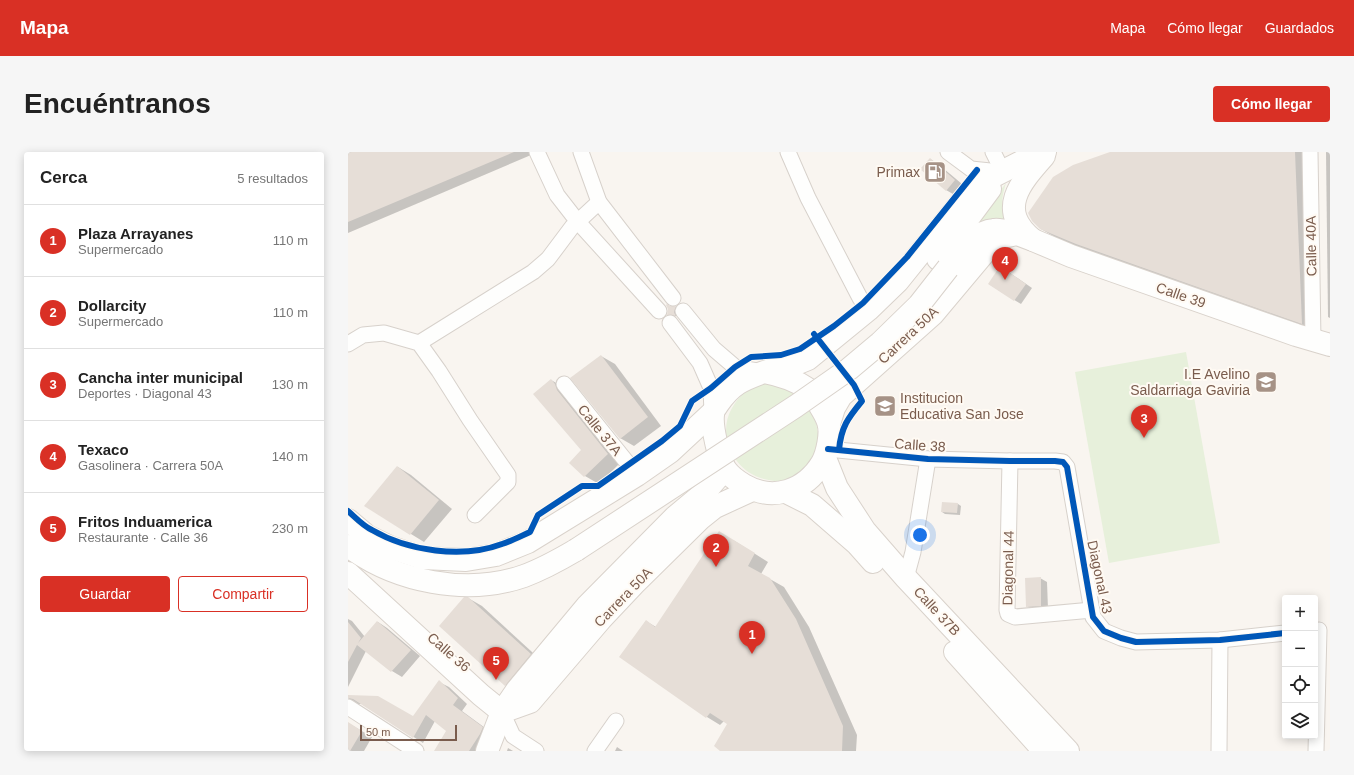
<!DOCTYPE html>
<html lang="es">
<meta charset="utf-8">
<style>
:root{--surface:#fff;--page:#f6f6f6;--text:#222;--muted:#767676;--line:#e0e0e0;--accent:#d93025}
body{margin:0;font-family:Arial,sans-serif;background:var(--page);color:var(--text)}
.controls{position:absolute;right:12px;bottom:12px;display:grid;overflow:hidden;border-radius:4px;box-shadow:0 2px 10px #0003}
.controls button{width:36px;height:36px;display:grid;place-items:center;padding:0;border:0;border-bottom:1px solid var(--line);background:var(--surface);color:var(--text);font:20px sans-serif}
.scale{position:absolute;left:12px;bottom:10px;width:97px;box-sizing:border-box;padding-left:4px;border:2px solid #7a5c4d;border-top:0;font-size:11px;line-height:14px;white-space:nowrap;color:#7a5c4d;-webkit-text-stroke:3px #fffaf3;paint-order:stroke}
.you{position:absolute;left:572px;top:383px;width:14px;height:14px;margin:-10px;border:3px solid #fff;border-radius:50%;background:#1a73e8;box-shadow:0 0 0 6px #1a73e833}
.badge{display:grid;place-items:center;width:26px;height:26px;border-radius:50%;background:var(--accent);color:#fff;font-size:13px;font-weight:700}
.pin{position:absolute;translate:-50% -33px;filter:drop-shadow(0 1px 2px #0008)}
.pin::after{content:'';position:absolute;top:21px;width:14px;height:12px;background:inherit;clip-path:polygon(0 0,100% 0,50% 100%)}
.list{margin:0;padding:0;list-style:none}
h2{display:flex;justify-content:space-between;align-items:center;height:52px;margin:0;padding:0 16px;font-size:17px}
h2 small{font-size:13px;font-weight:400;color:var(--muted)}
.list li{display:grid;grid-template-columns:26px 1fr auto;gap:12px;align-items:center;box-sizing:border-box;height:72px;padding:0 16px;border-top:1px solid var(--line)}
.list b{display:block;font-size:15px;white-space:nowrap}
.list p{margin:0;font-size:13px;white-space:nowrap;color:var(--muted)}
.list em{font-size:13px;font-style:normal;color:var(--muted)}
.actions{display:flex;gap:8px;padding:12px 16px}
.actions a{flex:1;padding:9px 0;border:1px solid var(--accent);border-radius:4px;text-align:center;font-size:14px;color:var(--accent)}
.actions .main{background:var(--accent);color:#fff}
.icon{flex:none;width:22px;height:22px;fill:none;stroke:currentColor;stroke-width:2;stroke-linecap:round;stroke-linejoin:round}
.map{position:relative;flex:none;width:982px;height:599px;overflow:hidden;border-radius:4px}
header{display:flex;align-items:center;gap:24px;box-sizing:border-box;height:56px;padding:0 20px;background:var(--accent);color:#fff}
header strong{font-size:19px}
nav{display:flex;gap:22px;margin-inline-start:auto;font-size:14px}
.intro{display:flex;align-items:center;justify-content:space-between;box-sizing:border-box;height:96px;padding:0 24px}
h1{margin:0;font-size:28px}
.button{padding:10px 18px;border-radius:4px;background:var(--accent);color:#fff;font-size:14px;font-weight:700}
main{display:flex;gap:24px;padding:0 24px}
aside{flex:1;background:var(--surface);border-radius:4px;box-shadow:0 2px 10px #0003}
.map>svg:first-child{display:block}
</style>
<header>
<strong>Mapa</strong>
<nav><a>Mapa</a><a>Cómo llegar</a><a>Guardados</a></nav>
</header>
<div class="intro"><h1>Encuéntranos</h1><a class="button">Cómo llegar</a></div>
<main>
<aside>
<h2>Cerca<small>5 resultados</small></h2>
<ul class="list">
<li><span class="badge">1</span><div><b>Plaza Arrayanes</b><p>Supermercado</p></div><em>110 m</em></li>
<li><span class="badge">2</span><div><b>Dollarcity</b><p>Supermercado</p></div><em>110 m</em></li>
<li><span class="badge">3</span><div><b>Cancha inter municipal</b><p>Deportes · Diagonal 43</p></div><em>130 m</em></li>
<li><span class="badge">4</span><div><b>Texaco</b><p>Gasolinera · Carrera 50A</p></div><em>140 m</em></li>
<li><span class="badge">5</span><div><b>Fritos Induamerica</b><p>Restaurante · Calle 36</p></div><em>230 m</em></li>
</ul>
<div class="actions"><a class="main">Guardar</a><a>Compartir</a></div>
</aside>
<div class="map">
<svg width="982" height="599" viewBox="0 0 982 599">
<rect width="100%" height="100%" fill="#f9f5f0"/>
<g fill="#e7f0db">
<path d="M658,31C652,51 653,56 665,73L621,80Z"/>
<polygon points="838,200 872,391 761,411 727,220"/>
<path d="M423,231C434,233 447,235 455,245C467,260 477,290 465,307C458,316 451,325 440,328C432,330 423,329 416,327C386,320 368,283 384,256C389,247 396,239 405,235C410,232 417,232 423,231Z"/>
</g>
<g fill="#0003">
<polygon points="0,0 182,0 183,3 0,81"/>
<polygon points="766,0 960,0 967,179 742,100 707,85 693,77"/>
<polygon points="978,0 982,0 982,166 980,165"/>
<polygon points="582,7 589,11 614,32 605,42 598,38"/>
<polygon points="659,119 684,136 673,152 641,132"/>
<polygon points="327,155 330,157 330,164 323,164 320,162"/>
<polygon points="253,204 267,212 313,274 286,294 272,286"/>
<polygon points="203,228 217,236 273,310 251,332 237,324 234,298"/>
<polygon points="50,315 63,323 104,357 76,390 63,382"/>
<polygon points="610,352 613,354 612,363 597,362 594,360"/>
<polygon points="385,388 420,410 413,422 436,435 461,475 509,583 508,599 373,599 380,572 376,569 372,573 359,565 273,505 298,469 308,475"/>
<polygon points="692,426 699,430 700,457 685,458 679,454"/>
<polygon points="120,446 134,454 196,511 171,541 157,533"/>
<polygon points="0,467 4,469 17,485 30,470 39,476 72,504 54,525 44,519 18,499 0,535"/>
<polygon points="91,530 101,535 119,552 114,559 144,581 134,599 94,599 100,579 87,569 75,591 14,552 9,552 0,546 0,544 65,566"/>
<polygon points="0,571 24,585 16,599 0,599"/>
<polygon points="269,595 275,599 267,599"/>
<polygon points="160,596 165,599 159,599"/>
</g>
<g fill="#e6ded7">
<polygon points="0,0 166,0 0,70"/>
<polygon points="762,0 947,0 954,172 728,92 692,77 684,69 680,61 705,25 725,13"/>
<polygon points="582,6 607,28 598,39 572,17"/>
<polygon points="652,114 678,132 666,149 640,132"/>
<polygon points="319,152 322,154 328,154 326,160 328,165 325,163 319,163 320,157 318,153"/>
<polygon points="253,203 300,265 272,287 222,226"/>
<polygon points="203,227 207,232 209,238 260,302 236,325 221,311 233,298 185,242"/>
<polygon points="49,314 91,348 62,383 16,354"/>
<polygon points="594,350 610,351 609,361 593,360"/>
<polygon points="371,379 407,401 400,414 422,426 448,467 495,574 494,599 372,599 366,594 379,572 362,561 358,566 271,505 298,468 307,475"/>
<polygon points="693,425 693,454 678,455 677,426"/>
<polygon points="116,445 120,445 183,502 157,534 91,474"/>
<polygon points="29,469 63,498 43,520 9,493 0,510 0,470 13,486 10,491"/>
<polygon points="91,528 110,546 105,553 135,575 132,582 121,599 86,599 98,579 78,563 65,586 5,547 0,546 0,543 30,544 65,564"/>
<polygon points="0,570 14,579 2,599 0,599"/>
</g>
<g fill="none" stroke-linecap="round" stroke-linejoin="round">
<g stroke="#d7d1cb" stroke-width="17">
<g id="street">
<polyline points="189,0 209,43 230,70 311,159"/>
<polyline points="233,0 251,50 325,146"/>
<polyline points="440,0 460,46 512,146 520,158"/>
<polyline points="600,0 623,17 652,20"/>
<polyline points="645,0 655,20"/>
<polyline points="962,0 965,188"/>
<polyline points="335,159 366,197 387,215 415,220"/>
<polyline points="322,171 352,211 363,236 364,261"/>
<polyline points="71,191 185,120 200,107 224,75 251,50"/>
<polyline points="0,192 15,183 36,181 71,191 91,219 122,268 160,323 160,330 127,363"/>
<polyline points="216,232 289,323"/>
<polyline points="480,297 580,307 662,309 707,309 715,310 719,315 745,465 756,479 773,486 788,490 872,488 937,481"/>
<polyline points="662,309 659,458 660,462 667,465 744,458"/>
<polyline points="558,426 565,400 580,307"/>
<polyline points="0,555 68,599"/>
<polyline points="154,560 165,584 188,599"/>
<polyline points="247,599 268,569"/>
<polyline points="871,599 872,488"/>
<polyline points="968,599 971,478"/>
</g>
</g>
<g stroke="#d9d2cb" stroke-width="24">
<g id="secondary">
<path d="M685,88C648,58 672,31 696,4"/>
<polyline points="590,107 642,37"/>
<path d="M600,116C613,101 625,80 646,78C650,77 655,79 659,79"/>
<polyline points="419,219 443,214 460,207 520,158 550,129 616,47 630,32 677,8 697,0"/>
<path d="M416,220C432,223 446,227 460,237C464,240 466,245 469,249C473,256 478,263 480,270C484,281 479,302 474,311C457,339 425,350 396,333C389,329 383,325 378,318C372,310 370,299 368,290C366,281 364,271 365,263C365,259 368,255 370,252C384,232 394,228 416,220Z"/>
<polyline points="481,272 486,256 493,244 585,162 642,94 655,85 669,82 685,88 723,104 948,183 982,193"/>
<polyline points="477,306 489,336 517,379 558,426 720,599"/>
<polyline points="438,340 464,353 509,392 525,410"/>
<polyline points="0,368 19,384 44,396 74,406 118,408 148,403 180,390 289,323 322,300 364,261"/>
<path d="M0,394C48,430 119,444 176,424C195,417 211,408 228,398"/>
<polyline points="0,421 133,543 154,560"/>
<polyline points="607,500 696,599"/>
<polyline points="154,560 182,550 253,467 286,432 352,367 367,355 404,338"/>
<polyline points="139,599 154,560 169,538 239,454 327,365 357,340 377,317"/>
</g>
</g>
<use href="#street" stroke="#fefefd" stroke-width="15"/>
<use href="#secondary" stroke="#fefefd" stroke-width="22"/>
<g stroke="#d9d2cb" stroke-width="24" stroke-linecap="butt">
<polyline id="secondary-bridge" points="228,398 448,254 501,217 532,191 571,153 600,116"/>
</g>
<use href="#secondary-bridge" stroke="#fefefd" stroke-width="22"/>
<g stroke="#fffaf3" stroke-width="8">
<g id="cycleway">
<path d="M466,182L506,233L514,249C500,266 493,275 491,298"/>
<polyline points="480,297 580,307 662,309 707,309 715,310 719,315 745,465 756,479 773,486 788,490 872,488 937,481"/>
<path d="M0,359C7,365 15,374 24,378C60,399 114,407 154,392C164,389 173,384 182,380L190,363L234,334H250L314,289L332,274L344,249L363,236L387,215L403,205L433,203L452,197L486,174L515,151L559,105L629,18"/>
</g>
</g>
<use href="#cycleway" stroke="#0057b8" stroke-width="6"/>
</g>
<defs>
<g id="fuel-square" transform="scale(1.15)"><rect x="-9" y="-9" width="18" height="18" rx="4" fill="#a69286" stroke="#fffaf3"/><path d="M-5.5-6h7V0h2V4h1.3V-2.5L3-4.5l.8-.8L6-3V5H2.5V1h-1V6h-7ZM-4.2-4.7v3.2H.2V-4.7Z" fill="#fff"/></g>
<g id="school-square" transform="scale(1.15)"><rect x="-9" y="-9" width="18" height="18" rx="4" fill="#a69286" stroke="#fffaf3"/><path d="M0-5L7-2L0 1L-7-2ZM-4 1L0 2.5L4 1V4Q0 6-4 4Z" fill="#fff"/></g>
</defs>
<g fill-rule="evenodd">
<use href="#fuel-square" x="587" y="20"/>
<use href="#school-square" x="918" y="230"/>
<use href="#school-square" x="537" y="254"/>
</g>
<g text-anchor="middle" stroke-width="4" stroke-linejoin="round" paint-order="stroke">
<g font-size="14" fill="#7a5c4d" stroke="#fffaf3" text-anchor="end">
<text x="572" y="25">Primax</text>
<text x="902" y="227">I.E Avelino<tspan x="902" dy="16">Saldarriaga Gaviria</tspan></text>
<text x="552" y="251" text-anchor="start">Institucion<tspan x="552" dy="16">Educativa San Jose</tspan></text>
</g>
<g font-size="14" fill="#7a5c4d" stroke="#fffaf3">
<text transform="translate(963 94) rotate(-91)" y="5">Calle 40A</text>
<text transform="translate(833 143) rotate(19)" y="5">Calle 39</text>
<text transform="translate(560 183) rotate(-43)" y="5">Carrera 50A</text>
<text transform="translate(252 278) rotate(51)" y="5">Calle 37A</text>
<text transform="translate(572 293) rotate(4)" y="5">Calle 38</text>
<text transform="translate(660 416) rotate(-89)" y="5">Diagonal 44</text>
<text transform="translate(752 425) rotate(78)" y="5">Diagonal 43</text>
<text transform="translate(275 445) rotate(-46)" y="5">Carrera 50A</text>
<text transform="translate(589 459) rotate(47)" y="5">Calle 37B</text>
<text transform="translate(101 500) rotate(41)" y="5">Calle 36</text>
</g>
</g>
</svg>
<div class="controls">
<button>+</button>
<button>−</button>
<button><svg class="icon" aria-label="locate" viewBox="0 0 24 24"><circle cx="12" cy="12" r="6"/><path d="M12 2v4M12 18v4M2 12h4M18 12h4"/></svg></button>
<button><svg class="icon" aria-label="layers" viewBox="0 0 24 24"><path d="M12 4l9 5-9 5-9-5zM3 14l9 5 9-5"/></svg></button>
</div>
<div class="scale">50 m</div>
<div class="you"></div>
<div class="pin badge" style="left:404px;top:502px">1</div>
<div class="pin badge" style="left:368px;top:415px">2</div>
<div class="pin badge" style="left:796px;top:286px">3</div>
<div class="pin badge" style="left:657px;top:128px">4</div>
<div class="pin badge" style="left:148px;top:528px">5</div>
</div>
</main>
